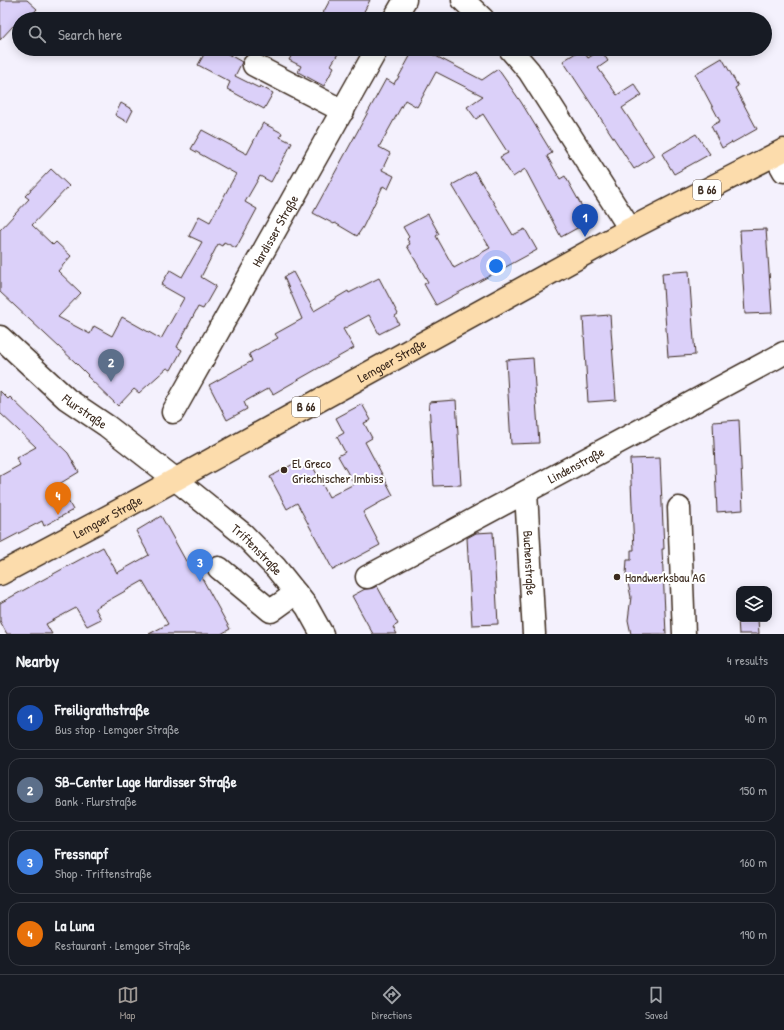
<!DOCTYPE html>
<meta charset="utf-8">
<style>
:root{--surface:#171b24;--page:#242831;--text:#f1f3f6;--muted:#9ea1a6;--line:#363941;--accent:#9f9995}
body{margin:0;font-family:"Patrick Hand",sans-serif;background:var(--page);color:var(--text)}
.controls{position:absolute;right:12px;bottom:12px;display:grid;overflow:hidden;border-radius:8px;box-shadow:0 2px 10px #0003}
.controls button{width:36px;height:36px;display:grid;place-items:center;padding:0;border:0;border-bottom:1px solid var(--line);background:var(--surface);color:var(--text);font:20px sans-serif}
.you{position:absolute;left:496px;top:266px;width:14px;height:14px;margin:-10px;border:3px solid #fff;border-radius:50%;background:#1a73e8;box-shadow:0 0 0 6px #1a73e833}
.badge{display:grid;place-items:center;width:26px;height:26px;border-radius:50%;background:var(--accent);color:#fff;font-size:13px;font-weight:700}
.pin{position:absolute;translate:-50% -33px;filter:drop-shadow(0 1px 2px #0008)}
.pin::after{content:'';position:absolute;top:21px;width:14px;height:12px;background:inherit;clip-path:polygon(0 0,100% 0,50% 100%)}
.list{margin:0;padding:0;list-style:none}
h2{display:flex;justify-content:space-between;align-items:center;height:52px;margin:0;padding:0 16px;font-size:17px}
h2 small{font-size:13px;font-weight:400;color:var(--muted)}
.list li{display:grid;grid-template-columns:26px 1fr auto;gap:12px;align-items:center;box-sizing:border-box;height:64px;margin:0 8px 8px;padding:0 8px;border:1px solid var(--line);border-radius:12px}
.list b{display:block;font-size:15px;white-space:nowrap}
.list p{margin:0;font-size:13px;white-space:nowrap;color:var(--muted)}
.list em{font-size:13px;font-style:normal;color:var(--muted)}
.icon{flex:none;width:22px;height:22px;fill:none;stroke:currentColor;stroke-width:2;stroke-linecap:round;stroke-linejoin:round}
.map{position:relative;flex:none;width:784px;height:634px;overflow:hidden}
.search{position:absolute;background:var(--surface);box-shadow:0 2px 10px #0003;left:12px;right:12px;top:12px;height:44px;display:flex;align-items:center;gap:10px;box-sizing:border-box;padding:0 14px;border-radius:22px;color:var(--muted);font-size:15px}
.sheet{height:340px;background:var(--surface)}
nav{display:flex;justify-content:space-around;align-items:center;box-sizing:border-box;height:56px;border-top:1px solid var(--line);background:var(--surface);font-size:11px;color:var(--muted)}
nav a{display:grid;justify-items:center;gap:2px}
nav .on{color:var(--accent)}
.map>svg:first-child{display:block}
</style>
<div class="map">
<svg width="784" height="634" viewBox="0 0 784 634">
<rect width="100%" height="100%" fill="#f4f1fd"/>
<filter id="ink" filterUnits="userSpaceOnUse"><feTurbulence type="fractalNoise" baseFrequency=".025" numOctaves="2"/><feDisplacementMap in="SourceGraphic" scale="8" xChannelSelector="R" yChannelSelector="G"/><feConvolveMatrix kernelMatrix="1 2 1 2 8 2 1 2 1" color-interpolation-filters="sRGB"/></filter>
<g filter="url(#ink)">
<g fill="#dbd0f9" stroke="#3b2a1e">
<polygon points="0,0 27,0 37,9 28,19 19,19 19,28 17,30 13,26 0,40"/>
<polygon points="330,0 370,0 360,19 334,19 323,13"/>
<polygon points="207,49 219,49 242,62 235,76 259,88 260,86 273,93 264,109 227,89 230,82 198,65"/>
<polygon points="295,49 341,49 331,65 334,67 324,86 298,72 301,66 289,60"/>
<polygon points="414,49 432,49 430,53 482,80 498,69 521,102 552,153 547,156 560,179 565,176 590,221 561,237 525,169 513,177 500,157 508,153 483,114 476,119 467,107 483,96 436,72 417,107 405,100 379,147 390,153 382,170 394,176 388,189 383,186 363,227 357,236 335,223 334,224 313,213 386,79 394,84 396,80 397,80"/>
<polygon points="582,49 588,58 601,50 608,61 598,68 617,95 634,84 642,95 622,108 654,156 634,169 563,61"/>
<polygon points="722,58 738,86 735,88 757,129 732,143 732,142 722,148 711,126 720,121 695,74"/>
<polygon points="121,103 133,110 127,122 115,115"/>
<polygon points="263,123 282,133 280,137 292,143 271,182 260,176 245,202 257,209 236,248 224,242 222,246 218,244 201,277 216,286 203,309 198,307 177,347 182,350 171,370 167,368 139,393 134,389 118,406 87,376 88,375 75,362 0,292 0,230 29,199 25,196 51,169 69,186 32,225 53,245 56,242 71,256 58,271 81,293 58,317 90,334 94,326 112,336 122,317 161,339 184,298 161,285 170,270 182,277 202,242 189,236 199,216 210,222 236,174 191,149 202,130 247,154"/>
<polygon points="696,134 710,154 674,174 662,154"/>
<polygon points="475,172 513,235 525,229 537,250 436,305 424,284 428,282 407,246 410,244 407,239 409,237 403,227 428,214 439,234 436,236 454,268 490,248 452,185"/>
<polygon points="766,229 772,313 745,314 740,230"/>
<polygon points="689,271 695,355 668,357 662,273"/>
<polygon points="293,272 314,311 348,291 349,293 379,278 398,314 395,316 399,324 379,334 369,315 343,329 354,348 273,394 269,388 244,402 247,409 227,420 209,385 252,361 249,354 278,338 275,334 302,319 284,277"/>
<polygon points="610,315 616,400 588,402 583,317"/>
<polygon points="533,358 539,443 511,444 506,360"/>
<polygon points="0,391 8,399 10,397 68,453 79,472 59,484 73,510 44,526 42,521 0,543 0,476 20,465 16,458 36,447 0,413"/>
<polygon points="456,400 461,485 434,486 429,402"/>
<polygon points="362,404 371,420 364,423 372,438 365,442 393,495 363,512 380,545 333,570 297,503 287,509 270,477 295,463 299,470 311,463 329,497 354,484 338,456 345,452 337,437 344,433 336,418"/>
<polygon points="739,420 743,510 717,512 713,422"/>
<polygon points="660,458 664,549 662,549 666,634 631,634 628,620 631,597 626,574 627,560 631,560 631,550 634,550 630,459"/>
<polygon points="161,516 192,572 197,569 230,629 221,634 149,634 168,624 143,581 95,608 101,619 87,626 76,608 46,624 52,634 7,634 0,621 0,603 103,547 117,573 149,555 136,531"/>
<polygon points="493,532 498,624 472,625 467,538 476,533"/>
<polygon points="377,586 398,624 393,627 397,634 373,634 352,596 365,589 373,588"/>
<polygon points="738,619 758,619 759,634 739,634"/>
</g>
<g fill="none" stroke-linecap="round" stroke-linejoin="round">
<g stroke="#3b2a1e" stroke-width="25">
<g id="minor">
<polyline points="463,0 483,19"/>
<polyline points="394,19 405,0"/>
<polyline points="510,49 529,71 630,229"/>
<polyline points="254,65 343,111"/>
<polyline points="775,155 784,171"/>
<path id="s1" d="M0,337L67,399L107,426L175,479L243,534L276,568L296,593L307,607L322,634"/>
<path id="s2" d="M173,412L377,49"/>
<path id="s3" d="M526,492L534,634"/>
<polyline points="679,508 684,634"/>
<polyline points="219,568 271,611 296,593"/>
<path id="s4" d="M367,577L775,358L784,353"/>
</g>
</g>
<g stroke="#3b2a1e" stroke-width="25">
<g id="major">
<path id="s5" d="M0,574L111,515L630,229L784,150"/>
</g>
</g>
<use href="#minor" stroke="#fff" stroke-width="22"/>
<use href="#major" stroke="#fcdcac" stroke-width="22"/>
</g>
</g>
<g fill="#3b2a1e" stroke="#fff" stroke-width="1.5">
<circle cx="284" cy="470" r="4"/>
<circle cx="617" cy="577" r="4"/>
</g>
<g text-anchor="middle" stroke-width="4" stroke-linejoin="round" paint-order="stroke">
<g fill="#fff" stroke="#766a62" stroke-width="1">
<rect x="693" y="180" width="28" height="20" rx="3"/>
<rect x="292" y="397" width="28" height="20" rx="3"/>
</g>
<g font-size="12" font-weight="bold" fill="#3b2a1e">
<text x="707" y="194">B 66</text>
<text x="306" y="411">B 66</text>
</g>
<g font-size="13" fill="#3b2a1e" stroke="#fff">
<text dy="5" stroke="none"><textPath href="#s2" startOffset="208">Hardisser Straße</textPath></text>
<text dy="5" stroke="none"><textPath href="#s5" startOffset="446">Lemgoer Straße</textPath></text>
<text dy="5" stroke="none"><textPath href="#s1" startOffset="113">Flurstraße</textPath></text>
<text dy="5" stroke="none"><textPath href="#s4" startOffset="237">Lindenstraße</textPath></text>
<text dy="5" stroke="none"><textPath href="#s5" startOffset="122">Lemgoer Straße</textPath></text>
<text dy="5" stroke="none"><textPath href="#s1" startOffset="334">Triftenstraße</textPath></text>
<text dy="5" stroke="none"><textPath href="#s3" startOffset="71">Buchenstraße</textPath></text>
</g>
<g font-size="13" fill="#3b2a1e" stroke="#fff" text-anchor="start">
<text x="292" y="468">El Greco<tspan x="292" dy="15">Griechischer Imbiss</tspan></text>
<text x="625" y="582">Handwerksbau AG</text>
</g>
</g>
</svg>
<div class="controls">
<button><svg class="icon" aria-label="layers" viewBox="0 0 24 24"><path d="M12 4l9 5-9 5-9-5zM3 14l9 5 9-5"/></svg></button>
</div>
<div class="you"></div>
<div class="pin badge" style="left:585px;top:237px;background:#1a4fb4">1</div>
<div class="pin badge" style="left:111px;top:382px;background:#5c6f8a">2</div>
<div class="pin badge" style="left:200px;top:582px;background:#3f7fe0">3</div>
<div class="pin badge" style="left:58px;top:515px;background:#e8710a">4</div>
<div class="search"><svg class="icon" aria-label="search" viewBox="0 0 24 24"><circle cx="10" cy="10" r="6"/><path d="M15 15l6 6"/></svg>Search here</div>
</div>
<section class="sheet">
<h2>Nearby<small>4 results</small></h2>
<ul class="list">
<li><span class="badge" style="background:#1a4fb4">1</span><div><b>Freiligrathstraße</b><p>Bus stop · Lemgoer Straße</p></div><em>40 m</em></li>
<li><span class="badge" style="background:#5c6f8a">2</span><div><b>SB-Center Lage Hardisser Straße</b><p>Bank · Flurstraße</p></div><em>150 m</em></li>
<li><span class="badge" style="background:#3f7fe0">3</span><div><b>Fressnapf</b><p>Shop · Triftenstraße</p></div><em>160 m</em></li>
<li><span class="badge" style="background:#e8710a">4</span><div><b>La Luna</b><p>Restaurant · Lemgoer Straße</p></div><em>190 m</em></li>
</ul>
</section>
<nav>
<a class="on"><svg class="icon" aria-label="map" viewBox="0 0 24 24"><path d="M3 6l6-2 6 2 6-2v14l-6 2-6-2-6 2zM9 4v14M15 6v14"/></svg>Map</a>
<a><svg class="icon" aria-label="directions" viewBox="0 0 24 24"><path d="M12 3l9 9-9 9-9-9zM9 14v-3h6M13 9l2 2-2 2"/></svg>Directions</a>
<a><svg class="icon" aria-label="saved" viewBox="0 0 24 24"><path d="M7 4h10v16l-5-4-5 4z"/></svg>Saved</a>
</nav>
